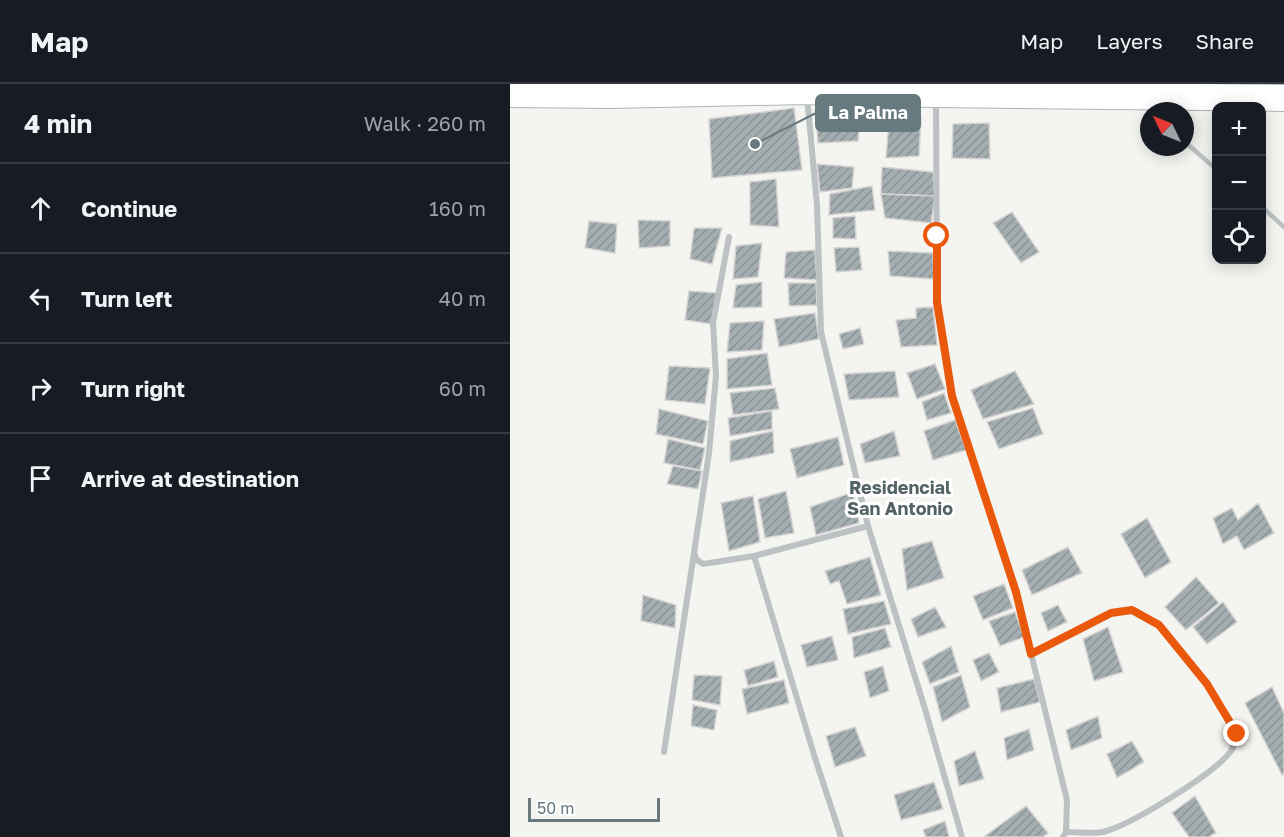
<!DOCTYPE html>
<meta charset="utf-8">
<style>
:root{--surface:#171b24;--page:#242831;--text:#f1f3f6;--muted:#9ea1a6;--line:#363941}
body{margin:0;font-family:"Golos Text",sans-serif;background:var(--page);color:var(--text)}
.controls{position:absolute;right:18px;top:18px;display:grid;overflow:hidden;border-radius:12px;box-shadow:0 3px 15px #0003}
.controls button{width:54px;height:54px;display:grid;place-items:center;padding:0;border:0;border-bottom:2px solid var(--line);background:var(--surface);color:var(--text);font:30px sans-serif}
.compass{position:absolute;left:630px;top:18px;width:54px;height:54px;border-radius:50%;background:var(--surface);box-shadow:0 3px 15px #0003;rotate:313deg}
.scale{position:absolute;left:18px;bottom:15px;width:132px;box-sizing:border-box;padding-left:6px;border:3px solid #667a7f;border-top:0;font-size:16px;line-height:21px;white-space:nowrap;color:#667a7f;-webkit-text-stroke:4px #fff;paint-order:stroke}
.stop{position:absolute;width:18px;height:18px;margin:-14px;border:4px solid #ea580c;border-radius:50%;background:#fff}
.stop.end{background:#ea580c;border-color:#fff;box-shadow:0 2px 6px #0008}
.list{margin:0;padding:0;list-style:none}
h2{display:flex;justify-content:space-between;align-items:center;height:78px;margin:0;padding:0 24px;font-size:26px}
h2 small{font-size:20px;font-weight:400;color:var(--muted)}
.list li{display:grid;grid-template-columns:39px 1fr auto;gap:18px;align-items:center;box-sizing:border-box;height:90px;padding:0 24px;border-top:2px solid var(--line)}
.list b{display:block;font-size:22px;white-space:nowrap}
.list em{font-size:20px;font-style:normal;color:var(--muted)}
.icon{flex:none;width:33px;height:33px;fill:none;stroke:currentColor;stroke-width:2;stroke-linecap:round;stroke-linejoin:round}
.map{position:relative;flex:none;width:774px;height:753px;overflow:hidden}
header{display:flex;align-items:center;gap:36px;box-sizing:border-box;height:84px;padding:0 30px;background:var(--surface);border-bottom:2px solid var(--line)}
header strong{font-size:28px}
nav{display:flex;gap:33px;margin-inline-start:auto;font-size:21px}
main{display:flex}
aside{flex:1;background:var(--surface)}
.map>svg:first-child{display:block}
</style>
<header>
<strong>Map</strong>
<nav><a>Map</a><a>Layers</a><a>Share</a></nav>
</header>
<main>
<aside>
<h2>4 min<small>Walk · 260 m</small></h2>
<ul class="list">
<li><svg class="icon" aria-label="ahead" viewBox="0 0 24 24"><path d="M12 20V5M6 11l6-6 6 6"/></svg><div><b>Continue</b></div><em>160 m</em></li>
<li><svg class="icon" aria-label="left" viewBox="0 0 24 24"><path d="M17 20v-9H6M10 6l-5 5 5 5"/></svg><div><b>Turn left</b></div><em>40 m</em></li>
<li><svg class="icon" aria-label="right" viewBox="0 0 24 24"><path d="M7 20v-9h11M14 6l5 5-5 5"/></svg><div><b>Turn right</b></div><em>60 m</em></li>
<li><svg class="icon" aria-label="arrive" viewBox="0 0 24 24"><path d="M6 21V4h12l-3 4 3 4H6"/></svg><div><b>Arrive at destination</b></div></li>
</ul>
</aside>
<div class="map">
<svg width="774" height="753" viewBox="0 0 774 753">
<defs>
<pattern id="building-hatch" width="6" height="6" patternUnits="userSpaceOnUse" patternTransform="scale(1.5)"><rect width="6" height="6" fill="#a4adb0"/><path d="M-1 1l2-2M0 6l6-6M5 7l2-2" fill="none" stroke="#899294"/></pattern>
</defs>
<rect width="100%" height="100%" fill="#f4f4f1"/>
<g fill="url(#building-hatch)" stroke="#d6d5d4" stroke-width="1.5">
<polygon points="284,24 292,86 202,94 199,35"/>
<polygon points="305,25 351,26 348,57 308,59"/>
<polygon points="411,34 409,72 376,74 379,36"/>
<polygon points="479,39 480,75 442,74 443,40"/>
<polygon points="307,80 344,83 342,104 310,108"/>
<polygon points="372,83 423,88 425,112 371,110"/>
<polygon points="266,95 269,143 240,141 240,98"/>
<polygon points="362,102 365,126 319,131 320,110"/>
<polygon points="371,110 425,112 421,139 375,134"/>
<polygon points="502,128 529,168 511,179 483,139"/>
<polygon points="345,132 346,155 323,154 323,134"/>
<polygon points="128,136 160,137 160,162 129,164"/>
<polygon points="79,137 107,140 105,169 75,164"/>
<polygon points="184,144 212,144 202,180 180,175"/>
<polygon points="252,159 248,193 223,195 226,162"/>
<polygon points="349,163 352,186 326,188 324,164"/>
<polygon points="305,166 307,196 274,194 276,168"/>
<polygon points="378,167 423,169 424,195 380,192"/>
<polygon points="252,198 252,223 223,224 226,201"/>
<polygon points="278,199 306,199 307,221 279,222"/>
<polygon points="179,207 207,209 201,240 175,236"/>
<polygon points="423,223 427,261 391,263 386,236 406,234 406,224"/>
<polygon points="305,229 309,255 269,263 264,235"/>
<polygon points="254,237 252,266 217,268 220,239"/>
<polygon points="350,244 354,260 333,265 329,250"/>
<polygon points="257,269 262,301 217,305 217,275"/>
<polygon points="425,280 435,305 407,315 397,289"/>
<polygon points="159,282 200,284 195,320 155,316"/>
<polygon points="385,287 389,313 339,316 334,290"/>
<polygon points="505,287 524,320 473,335 461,306"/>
<polygon points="265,304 269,325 223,331 220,309"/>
<polygon points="434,309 441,329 417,336 412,318"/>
<polygon points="523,324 533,350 489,365 477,338"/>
<polygon points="149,325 198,337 193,360 146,350"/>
<polygon points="262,327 262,345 220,352 218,334"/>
<polygon points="445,336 456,366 423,376 414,347"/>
<polygon points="263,347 264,369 220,378 220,357"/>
<polygon points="384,347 390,372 355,379 350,360"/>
<polygon points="328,353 334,381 287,394 280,365"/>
<polygon points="158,355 195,364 190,386 154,379"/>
<polygon points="163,382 192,387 188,405 157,400"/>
<polygon points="276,407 284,449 255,454 248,415"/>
<polygon points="343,408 349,439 306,451 300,423"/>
<polygon points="243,412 250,458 219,467 211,419"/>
<polygon points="748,419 764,449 734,466 727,452 713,460 703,434 722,424 728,436"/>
<polygon points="637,434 661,478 635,494 611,450"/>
<polygon points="422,457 434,494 397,506 392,465"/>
<polygon points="558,463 572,489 522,511 512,486"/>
<polygon points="360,473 371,511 337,520 329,497 320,500 315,487"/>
<polygon points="686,493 709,519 676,546 655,523"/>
<polygon points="494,500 503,524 473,536 463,512"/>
<polygon points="133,511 166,521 165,544 131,537"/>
<polygon points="374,517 381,540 338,550 333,525"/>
<polygon points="713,518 727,538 697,560 683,543"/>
<polygon points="548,521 557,538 538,547 531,529"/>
<polygon points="425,523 436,543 408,553 401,535"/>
<polygon points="505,528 514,553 490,562 479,537"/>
<polygon points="598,543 613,588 584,597 573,555"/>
<polygon points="375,544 381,563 344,574 342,553"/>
<polygon points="322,552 328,576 297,583 291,561"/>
<polygon points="441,562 449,588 420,600 412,578"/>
<polygon points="479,569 489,588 471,597 463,576"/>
<polygon points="264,577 268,593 238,602 234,586"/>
<polygon points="373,582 379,607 360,614 354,588"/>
<polygon points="184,591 212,592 210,621 182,616"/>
<polygon points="451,591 460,623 432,638 423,603"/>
<polygon points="524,595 530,618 491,628 487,604"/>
<polygon points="274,596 279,619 237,630 232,605"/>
<polygon points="762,603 774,629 774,690 772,691 735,619"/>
<polygon points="183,621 207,626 204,646 181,642"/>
<polygon points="588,632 592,654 561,666 556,646"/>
<polygon points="345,643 356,672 325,683 316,652"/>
<polygon points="519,645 524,666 497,676 494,654"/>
<polygon points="622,657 634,678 607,694 597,670"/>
<polygon points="465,667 474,695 449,702 444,677"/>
<polygon points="424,698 433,725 391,736 384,711"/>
<polygon points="685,712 706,749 699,753 679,753 662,729"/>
<polygon points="516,722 538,749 533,753 476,753 475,752"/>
<polygon points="435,737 439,753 416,753 413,746"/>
</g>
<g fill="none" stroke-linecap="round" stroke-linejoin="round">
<g stroke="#acb4b6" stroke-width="28">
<polyline id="secondary" points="0,10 99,11 296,7 426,10 774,14"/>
</g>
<g stroke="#bcc1c3" stroke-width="4.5">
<polyline points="675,58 706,85"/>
<polyline points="752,123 774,143"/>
</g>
<g stroke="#bcc1c3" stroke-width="6">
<polyline points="297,12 307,121 311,248 358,442 415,625 452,753"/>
<polyline points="426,17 427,218 442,312 506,508 557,716 556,748 553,753"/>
<polyline points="219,153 203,239 206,292 199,369 184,469 187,476 193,480 244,472 358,442"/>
<polyline points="244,472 305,674 331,753"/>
<path d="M521,570L601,529L622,526L649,541L697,600L727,650C726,656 724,662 721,667C704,690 621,741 593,748C582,750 568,748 556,748"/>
<polyline points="154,668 184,469"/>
</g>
<use href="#secondary" stroke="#fff" stroke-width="26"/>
</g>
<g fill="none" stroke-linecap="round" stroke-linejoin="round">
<polyline stroke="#ea580c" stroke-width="8" points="427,152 427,218 442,312 506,508 521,570 601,529 622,526 649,541 697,600 727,650"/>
</g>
<g text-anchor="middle" stroke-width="6" stroke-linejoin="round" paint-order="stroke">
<g font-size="18" font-weight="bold" fill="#536265" stroke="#fff">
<text x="390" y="410">Residencial<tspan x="390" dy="21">San Antonio</tspan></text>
</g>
</g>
<path fill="none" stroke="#667a7f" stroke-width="2" d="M245 60L306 29"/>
<circle fill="#667a7f" stroke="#fff" stroke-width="2" cx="245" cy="60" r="6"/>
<rect fill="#667a7f" stroke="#667a7f" stroke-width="2" x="306" y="11" width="104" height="36" rx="6"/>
<g font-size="18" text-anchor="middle" font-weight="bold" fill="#fff">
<text x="358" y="35">La Palma</text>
</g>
</svg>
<div class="controls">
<button>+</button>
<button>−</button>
<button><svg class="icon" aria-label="locate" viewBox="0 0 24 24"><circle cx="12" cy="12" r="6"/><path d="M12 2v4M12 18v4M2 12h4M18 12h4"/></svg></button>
</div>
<svg class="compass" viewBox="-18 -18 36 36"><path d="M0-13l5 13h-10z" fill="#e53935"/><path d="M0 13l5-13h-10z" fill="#9ea1a6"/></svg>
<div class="scale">50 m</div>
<div class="stop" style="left:427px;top:152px"></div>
<div class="stop end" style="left:727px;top:650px"></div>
</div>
</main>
